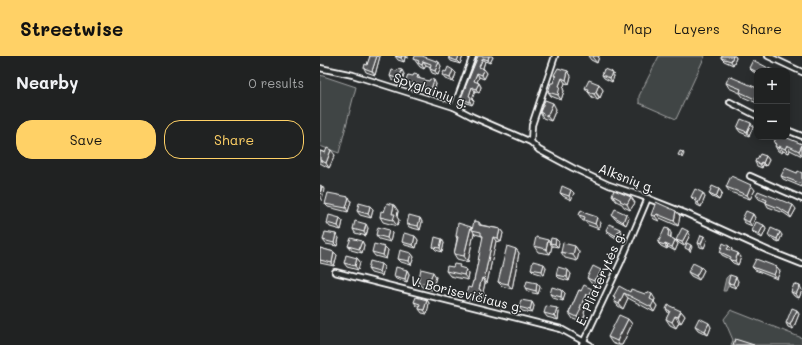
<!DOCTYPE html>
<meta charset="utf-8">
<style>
:root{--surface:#202222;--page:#2d2f2f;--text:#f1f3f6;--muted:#a2a4a5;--line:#3d3f40;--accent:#ffd166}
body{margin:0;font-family:Mali,sans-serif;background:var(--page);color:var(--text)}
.controls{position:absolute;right:12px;top:12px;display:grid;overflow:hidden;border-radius:8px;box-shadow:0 2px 10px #0003}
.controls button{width:36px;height:36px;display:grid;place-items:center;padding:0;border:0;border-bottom:1px solid var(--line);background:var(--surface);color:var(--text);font:20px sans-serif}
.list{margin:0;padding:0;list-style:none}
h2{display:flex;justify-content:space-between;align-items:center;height:52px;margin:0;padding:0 16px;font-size:17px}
h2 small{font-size:13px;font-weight:400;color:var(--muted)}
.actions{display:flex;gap:8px;padding:12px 16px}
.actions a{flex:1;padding:9px 0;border:1px solid var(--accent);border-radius:16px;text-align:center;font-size:14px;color:var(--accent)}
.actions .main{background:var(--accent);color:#111}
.map{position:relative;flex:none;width:482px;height:289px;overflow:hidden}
header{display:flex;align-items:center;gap:24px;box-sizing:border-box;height:56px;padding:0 20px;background:var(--accent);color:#111}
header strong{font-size:19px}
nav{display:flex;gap:22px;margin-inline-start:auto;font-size:14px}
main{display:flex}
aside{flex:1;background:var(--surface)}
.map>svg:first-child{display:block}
</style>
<header>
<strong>Streetwise</strong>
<nav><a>Map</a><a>Layers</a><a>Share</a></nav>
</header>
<main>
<aside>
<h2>Nearby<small>0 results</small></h2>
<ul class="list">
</ul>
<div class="actions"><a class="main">Save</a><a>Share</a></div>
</aside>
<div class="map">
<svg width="482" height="289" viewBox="0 0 482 289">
<rect width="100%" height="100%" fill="#2a2d2e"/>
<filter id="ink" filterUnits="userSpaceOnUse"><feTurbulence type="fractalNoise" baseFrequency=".025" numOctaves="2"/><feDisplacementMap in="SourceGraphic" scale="8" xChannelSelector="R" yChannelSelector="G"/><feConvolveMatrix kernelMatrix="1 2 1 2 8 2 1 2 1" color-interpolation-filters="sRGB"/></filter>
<g filter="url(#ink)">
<g fill="#414445" stroke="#a0a2a2">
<polygon points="339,0 385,0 356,63 319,47 319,40"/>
<polygon points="0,19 36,31 19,97 0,90"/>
<polygon points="411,254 482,282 482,289 411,289 413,284 404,263"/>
</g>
<polygon fill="#6a6c6d" stroke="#a6a7a7" points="409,219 412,220 406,235 403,235 406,222"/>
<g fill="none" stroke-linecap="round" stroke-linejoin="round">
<g stroke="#fff" stroke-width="8">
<g id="minor">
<polyline points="235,0 212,69 211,86 219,94 253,112 289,129 319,139 365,157 449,195 482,208"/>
<polyline points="448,0 482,16"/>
<polyline points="0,12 33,19 134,51 153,61 211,86"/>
<polyline points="410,46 437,60"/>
<polyline points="134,51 153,0"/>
<polyline points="467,74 482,80"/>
<polyline points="430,120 482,143"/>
<polyline points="15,216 241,273 270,289"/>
<polyline points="262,289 301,206 328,142"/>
</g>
</g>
<use href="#minor" stroke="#2a2d2e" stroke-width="4.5"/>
</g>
<g fill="#494b4c" stroke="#fff">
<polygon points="49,0 60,0 55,19 46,16 44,12 47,9 50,1"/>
<polygon points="75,0 88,0 88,2 85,1 84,6 78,4"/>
<polygon points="129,0 143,0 140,8 131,5 129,2"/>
<polygon points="158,0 173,1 170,7 165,5 163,12 164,13 167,17 164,23 159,21 157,26 159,27 161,31 159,37 155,35 152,43 154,45 152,49 144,46 141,42"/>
<polygon points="268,0 279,0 277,7 271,4"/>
<polygon points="402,0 415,0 416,2 413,9 404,5 401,2"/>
<polygon points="94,3 121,10 118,19 112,17 110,13 111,11 106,9 104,13 100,11"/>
<polygon points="429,12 437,15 437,18 432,15"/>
<polygon points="248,15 251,20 249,28 245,27 243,33 244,35 241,44 231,40 228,36 233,27 235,21 234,19"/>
<polygon points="126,16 136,17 133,26 125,23 122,19"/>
<polygon points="292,16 294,20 292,26 284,22 282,19"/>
<polygon points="84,18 82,26 72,24 70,20"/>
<polygon points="98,19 100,23 116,28 114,36 89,28 86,25 93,20"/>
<polygon points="406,27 437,32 437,47 423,41 420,37 409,32"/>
<polygon points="279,28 283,34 280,42 279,41 278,44 272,41 265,32"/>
<polygon points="236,53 231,65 223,62 220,56"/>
<polygon points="433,71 429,80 420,76 417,72"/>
<polygon points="454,87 482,89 482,100 470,94 469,97 463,95 462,97 458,95 455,90 456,89"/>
<polygon points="0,95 15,99 9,112 0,107"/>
<polygon points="446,100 449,104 446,110 443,109 442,112 437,110 435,106 437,103"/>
<polygon points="477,117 482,117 482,131 463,123 461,120"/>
<polygon points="406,131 435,134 430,143 410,136"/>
<polygon points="399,133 402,137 399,144 392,141 389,138"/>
<polygon points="240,137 254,137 251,144 243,140"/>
<polygon points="292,139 311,141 315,147 310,154 304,151 302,148 296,145"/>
<polygon points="436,139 476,153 471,162 464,157 448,151 446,147 446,146 439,143"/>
<polygon points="371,141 385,141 381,151 377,149 375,145"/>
<polygon points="31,145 28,156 8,151 5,148"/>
<polygon points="74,149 78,155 77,161 79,164 77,170 63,166 60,161 64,156"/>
<polygon points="53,153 51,162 40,159 37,155"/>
<polygon points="356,155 360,160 358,170 340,162 339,165 334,163 331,159"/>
<polygon points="267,158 281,167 279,173 268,169 265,165 263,165 259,159"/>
<polygon points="433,158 435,162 432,170 425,167 422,163"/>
<polygon points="292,159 309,162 306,169 295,163"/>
<polygon points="100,162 102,166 100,174 89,171 87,168"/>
<polygon points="23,165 21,174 10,171 7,167"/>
<polygon points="159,166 161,169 180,173 183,177 181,186 176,185 167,227 165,227 163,236 164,238 162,246 149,243 146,239 151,232 154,225 163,182 162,180 155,178 154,177 148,206 137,203 134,198 137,183 136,180 151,171 152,173"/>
<polygon points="48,172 46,180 35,177 33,173"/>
<polygon points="446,173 442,182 435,178 432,175"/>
<polygon points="69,174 72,177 70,186 59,183 56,179"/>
<polygon points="286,174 302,176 299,184 288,177"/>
<polygon points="351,177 351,182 355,184 358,188 355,195 348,191 347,193 341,190 338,187"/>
<polygon points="370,179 364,190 359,187 356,184"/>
<polygon points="448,179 462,179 459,186 450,182"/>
<polygon points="95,180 98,184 96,192 85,189 82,186"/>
<polygon points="19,182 17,190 6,188 3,184"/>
<polygon points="236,183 239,186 238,191 233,190 232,190 230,198 218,196 214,190 230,186"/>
<polygon points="387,184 384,192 380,191 378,187"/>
<polygon points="42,185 44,189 42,197 31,194 28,190"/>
<polygon points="124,187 122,196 116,194 113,191"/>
<polygon points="255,190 259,196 257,205 245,202 241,196"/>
<polygon points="65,191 68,194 66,203 55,200 52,196"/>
<polygon points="0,192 14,196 17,199 14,210 0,207"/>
<polygon points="196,193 199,197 192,233 182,230 178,226"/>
<polygon points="412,193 411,195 421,201 418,209 413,207 410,204 410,203 402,199 400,196"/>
<polygon points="91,197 94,201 91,209 81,206 78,203"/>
<polygon points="37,202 40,206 38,214 27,211 24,207"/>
<polygon points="61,208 64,211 62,220 51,217 48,213"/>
<polygon points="133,211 146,213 149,218 148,224 130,220 126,215"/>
<polygon points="226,211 224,219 214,216 211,213"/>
<polygon points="432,211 457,211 460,215 457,223 435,214"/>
<polygon points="87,214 89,218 87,226 76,223 74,220"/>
<polygon points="281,214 285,219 280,228 279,227 278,230 271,227 267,222"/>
<polygon points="384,214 379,224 371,220 368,216"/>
<polygon points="251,218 249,225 239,222 236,219"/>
<polygon points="116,221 112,234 102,231 98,226"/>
<polygon points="418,225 416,232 410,230 408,227"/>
<polygon points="217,227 220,231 218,238 208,236 205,232"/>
<polygon points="242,234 245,237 243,245 233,242 230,238"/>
<polygon points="259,234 276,239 273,245 270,244 265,254 264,257 265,259 261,266 253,263 249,257"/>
<polygon points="482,234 479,242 474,240 471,236"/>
<polygon points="310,236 335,243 334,246 337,250 334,256 308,242 303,253 298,250 294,245 295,243 293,241"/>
<polygon points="107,244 109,247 107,258 102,257 99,253 100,251 97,250 94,246"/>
<polygon points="212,246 214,250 212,257 202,255 199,251"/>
<polygon points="237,252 239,256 238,264 227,261 224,257"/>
<polygon points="346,253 361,255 365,260 361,267 359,266 356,272 350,269 346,263 349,258"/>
<polygon points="479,258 473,273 468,271 466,267"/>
<polygon points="308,263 312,268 302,289 297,289 292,287 288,281"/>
<polygon points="375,270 391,271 388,279 378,274"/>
</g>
<g fill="#3c3d3e" stroke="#fff">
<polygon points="57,0 60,0 55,19 52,15"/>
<polygon points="82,0 85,0 85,1 84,6 81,2"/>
<polygon points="139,0 143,0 140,8 137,5"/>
<polygon points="169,0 172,0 173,1 170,7 168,4"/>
<polygon points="274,0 279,0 277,7 273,2"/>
<polygon points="413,0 415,0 416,2 413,9 411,5"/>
<polygon points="163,2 165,5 162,15 159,11"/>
<polygon points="103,5 106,9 104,13 102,9"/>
<polygon points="119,6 121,10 118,19 115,15"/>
<polygon points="164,13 167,17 164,23 162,19"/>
<polygon points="82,14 84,18 82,26 79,23"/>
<polygon points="133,14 136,17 133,26 130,22"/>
<polygon points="248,15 251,20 249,28 246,24"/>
<polygon points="292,16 294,20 292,26 290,22"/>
<polygon points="157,17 159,21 156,29 154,25"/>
<polygon points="242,22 245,27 243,33 244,35 241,44 238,39 239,30"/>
<polygon points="114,24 116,28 114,36 111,33"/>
<polygon points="159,27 161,31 159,37 156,33"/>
<polygon points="279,28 283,34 280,42 276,36"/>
<polygon points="152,31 155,35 152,43 154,45 152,49 150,46 149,40"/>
<polygon points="275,36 279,41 278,44 274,38"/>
<polygon points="437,38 437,45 435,43"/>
<polygon points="233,47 236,53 231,65 227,60"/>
<polygon points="431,67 433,71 429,80 427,76"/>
<polygon points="467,89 470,94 469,97 465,93"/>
<polygon points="482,89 482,100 479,95"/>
<polygon points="459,90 463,95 462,97 458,92"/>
<polygon points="11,94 15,99 9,112 6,107"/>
<polygon points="363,96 364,98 362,102 361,100"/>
<polygon points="446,100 449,104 446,110 443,107"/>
<polygon points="441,106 443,109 442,112 440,108"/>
<polygon points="431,129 435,134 430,143 427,139"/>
<polygon points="2,130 4,133 2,145 0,142 0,138"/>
<polygon points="399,133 402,137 399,144 396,141"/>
<polygon points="251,134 254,137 251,144 249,140"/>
<polygon points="383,137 385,141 381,151 378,147"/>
<polygon points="29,141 31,145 28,156 26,152"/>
<polygon points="311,141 315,147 310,154 307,148"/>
<polygon points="74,149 78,155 77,161 79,164 77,170 73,164 72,158"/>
<polygon points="473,149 476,153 471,162 469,158"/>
<polygon points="50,150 53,153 51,162 48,158"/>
<polygon points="356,155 360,160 358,170 354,165"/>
<polygon points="306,158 309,162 306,169 303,166"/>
<polygon points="337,158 340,162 339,165 335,160"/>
<polygon points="433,158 435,162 432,170 429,166"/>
<polygon points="277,161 281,167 279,173 275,168"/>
<polygon points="20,162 23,165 21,174 18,170"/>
<polygon points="100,162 102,166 100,174 98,170"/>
<polygon points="46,168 48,172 46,180 44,176"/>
<polygon points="444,169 446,173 442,182 439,178"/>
<polygon points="151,171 154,177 148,206 144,200"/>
<polygon points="180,173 183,177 181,186 178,182"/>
<polygon points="300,173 302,176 299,184 296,180"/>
<polygon points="349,173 351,177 350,184 348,180"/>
<polygon points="69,174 72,177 70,186 67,182"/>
<polygon points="368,175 370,179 364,190 362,186"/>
<polygon points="460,176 462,179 459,186 457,183"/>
<polygon points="16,178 19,182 17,190 14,187"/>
<polygon points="95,180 98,184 96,192 93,189"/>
<polygon points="384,180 387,184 384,192 381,188"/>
<polygon points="173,181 176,185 167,227 164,223"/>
<polygon points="122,183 124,187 122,196 120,192"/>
<polygon points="236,183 239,186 238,191 235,188"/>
<polygon points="228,184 232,190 230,198 226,193"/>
<polygon points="355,184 358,188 355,195 352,191"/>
<polygon points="42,185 44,189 42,197 39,193"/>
<polygon points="345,188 348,191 347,193 345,189"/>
<polygon points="371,189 372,191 370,196 369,194"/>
<polygon points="255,190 259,196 257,205 253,199"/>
<polygon points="409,190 412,193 410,197 407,193"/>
<polygon points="65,191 68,194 66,203 63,199"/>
<polygon points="196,193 199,197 192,233 188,228"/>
<polygon points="14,196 17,199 14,210 12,207"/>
<polygon points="91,197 94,201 91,209 89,205"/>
<polygon points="418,197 421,201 418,209 415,205"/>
<polygon points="37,202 40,206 38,214 35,210"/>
<polygon points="61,208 64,211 62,220 59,216"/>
<polygon points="224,208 226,211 224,219 222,215"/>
<polygon points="381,211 384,214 379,224 376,220"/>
<polygon points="457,211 460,215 457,223 454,219"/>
<polygon points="146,213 149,218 148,224 144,219"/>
<polygon points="87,214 89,218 87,226 85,223"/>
<polygon points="248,214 251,218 249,225 247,221"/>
<polygon points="281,214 285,219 280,228 277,223"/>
<polygon points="113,216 116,221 112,234 108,228"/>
<polygon points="416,221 418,225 416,232 413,228"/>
<polygon points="162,222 165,227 163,236 164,238 162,246 159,242 159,233"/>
<polygon points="275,222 279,227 278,230 274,225"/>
<polygon points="217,227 220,231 218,238 216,235"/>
<polygon points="480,230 482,234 479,242 476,238"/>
<polygon points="272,233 276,239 273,245 269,240"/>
<polygon points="242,234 245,237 243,245 241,241"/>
<polygon points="304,237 308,242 303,253 299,248"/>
<polygon points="266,238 270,244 265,254 264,257 265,259 261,266 257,261 261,249"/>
<polygon points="332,238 335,243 334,246 337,250 334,256 331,251 330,243"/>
<polygon points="107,244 109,247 107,258 104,254"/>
<polygon points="212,246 214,250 212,257 210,254"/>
<polygon points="237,252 239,256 238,264 235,260"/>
<polygon points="477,254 479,258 473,273 470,269"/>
<polygon points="361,255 365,260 361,267 358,261"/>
<polygon points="355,260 359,266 356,272 352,266"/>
<polygon points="308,263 312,268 302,289 299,289 297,285"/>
<polygon points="389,267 391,271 388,279 385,275"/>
</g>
<g fill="#555758" stroke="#fff">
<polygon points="50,0 57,0 52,15 44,12 45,8 47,9"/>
<polygon points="75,0 82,0 81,2"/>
<polygon points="95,0 102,0 119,6 115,15 110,13 111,8 103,5 102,9 98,7 99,5 94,3"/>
<polygon points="129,0 139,0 137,5 129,2"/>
<polygon points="158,0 169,0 168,4 163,2 159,11 164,13 162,19 157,17 154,25 159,27 156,33 152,31 149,40 151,41 150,46 141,42"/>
<polygon points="402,0 413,0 411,5 401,2"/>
<polygon points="433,4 454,15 437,15 437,16 429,12"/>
<polygon points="128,11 133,14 130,22 122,19 124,15 126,16"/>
<polygon points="238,12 248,15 246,24 242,22 239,30 240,30 238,39 228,36 231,27 233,27 236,20 234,19"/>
<polygon points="78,13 82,14 79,23 70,20 72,14 77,15"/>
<polygon points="284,13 292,16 290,22 282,19"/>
<polygon points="94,18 98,19 97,22 109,25 110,23 114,24 111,33 86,25 88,19 93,20"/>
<polygon points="409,20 437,32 437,38 435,43 420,36 421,33 406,27"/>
<polygon points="269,24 279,28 276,36 275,36 274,38 268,36 269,33 265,32"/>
<polygon points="225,44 233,47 227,60 220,56"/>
<polygon points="421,63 431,67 427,76 417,72"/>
<polygon points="456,81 465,81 482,88 482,89 479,95 467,89 465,93 459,90 458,92 455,90 456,88 454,87"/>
<polygon points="7,92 11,94 6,107 0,104 0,95 5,97"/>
<polygon points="360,95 363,96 361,100 358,99"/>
<polygon points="440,98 446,100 443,107 441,106 440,108 435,106 436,103 437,103"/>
<polygon points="465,112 477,117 478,115 482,117 482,128 461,120"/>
<polygon points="411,120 431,129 427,139 406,131"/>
<polygon points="0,129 2,130 0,138"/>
<polygon points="242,130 251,134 249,140 240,137"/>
<polygon points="392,130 399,133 396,141 389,138"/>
<polygon points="375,133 383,137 378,147 375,145 376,143 371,141"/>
<polygon points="294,134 311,141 307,148 300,145 301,144 292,139"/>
<polygon points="438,135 473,149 469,158 461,153 446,147 447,144 436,139"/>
<polygon points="8,137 29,141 26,152 5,148"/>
<polygon points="336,146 356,155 354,165 337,158 335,160 331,159"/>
<polygon points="39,147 50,150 48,158 37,155"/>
<polygon points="67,147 74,149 72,158 75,158 73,164 60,161 61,155 64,156"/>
<polygon points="295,153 306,158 303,166 292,159"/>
<polygon points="261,154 265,156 265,157 277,161 275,168 264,164 265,161 259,159"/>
<polygon points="426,155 433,158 429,166 422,163"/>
<polygon points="9,159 20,162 18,170 7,167"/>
<polygon points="89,159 100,162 98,170 87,168"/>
<polygon points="35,165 46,168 44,176 33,173"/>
<polygon points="154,165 159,166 159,169 180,173 178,182 173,181 164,223 162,222 159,233 161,234 159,242 146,239 148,231 151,232 153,225 154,225 163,180 161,179 161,176 152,174"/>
<polygon points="436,166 444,169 439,178 432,175"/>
<polygon points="138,167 151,171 144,200 134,198 138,181 136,180"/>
<polygon points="289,168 300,173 296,180 286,174"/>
<polygon points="58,171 69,174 67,182 56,179"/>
<polygon points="345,172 349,173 348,180 355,184 352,191 345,188 345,189 338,187"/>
<polygon points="362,172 368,175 362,186 356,184"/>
<polygon points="451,172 460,176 457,183 448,179"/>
<polygon points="5,176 16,178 14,187 3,184"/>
<polygon points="84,177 95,180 93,189 82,186"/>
<polygon points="381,179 384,180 381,188 378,187"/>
<polygon points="115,181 122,183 120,192 113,191"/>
<polygon points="216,181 228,184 226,193 214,190"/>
<polygon points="31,182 42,185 39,193 28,190"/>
<polygon points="231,182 236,183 235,188 230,187"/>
<polygon points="243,187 255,190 253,199 241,196"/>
<polygon points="367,187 371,189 369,194 365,192"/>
<polygon points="403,187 409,190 407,193 418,197 415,205 410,204 411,201 400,196"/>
<polygon points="54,188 65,191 63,199 52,196"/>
<polygon points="187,190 196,193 188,228 178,226"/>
<polygon points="0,192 14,196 12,207 0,204"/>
<polygon points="80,194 91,197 89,205 78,203"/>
<polygon points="26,199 37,202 35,210 24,207"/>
<polygon points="436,203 457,211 454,219 432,211"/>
<polygon points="50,205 61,208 59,216 48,213"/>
<polygon points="213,205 224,208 222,215 211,213"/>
<polygon points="373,207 381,211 376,220 368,216"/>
<polygon points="134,208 140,209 139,211 146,213 144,219 126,215 127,210 133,211"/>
<polygon points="273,210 281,214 277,223 275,222 274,225 267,222"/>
<polygon points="76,211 87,214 85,223 74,220"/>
<polygon points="238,211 248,214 247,221 236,219"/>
<polygon points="101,213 113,216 108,228 98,226"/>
<polygon points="410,219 416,221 413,228 408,227"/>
<polygon points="207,225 217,227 216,235 205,232"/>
<polygon points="474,228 480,230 476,238 471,236"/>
<polygon points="264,229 272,233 269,240 266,238 261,249 260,253 261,253 257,261 249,257 259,234 261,235"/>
<polygon points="299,230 310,236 311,233 325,238 326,236 332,238 330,243 334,245 331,251 304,237 299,248 294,245 295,242 293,241"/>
<polygon points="232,231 242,234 241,241 230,238"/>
<polygon points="96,241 107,244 104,254 99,253 100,248 94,246"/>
<polygon points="201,244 212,246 210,254 199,251"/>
<polygon points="348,249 361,255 358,261 355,260 352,266 346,263 350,255 346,253"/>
<polygon points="226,250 237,252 235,260 224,257"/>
<polygon points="472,252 477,254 470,269 466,267"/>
<polygon points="299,259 308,263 297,285 288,281"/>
<polygon points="379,262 389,267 385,275 375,270"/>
<polygon points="415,283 434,289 413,289"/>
</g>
</g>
<g text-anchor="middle" stroke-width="3" stroke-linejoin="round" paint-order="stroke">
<g font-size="13" fill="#fff" stroke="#2a2d2e">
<text transform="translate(111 34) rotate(20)" y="5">Spyglainių g.</text>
<text transform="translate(307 122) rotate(21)" y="5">Alksnių g.</text>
<text transform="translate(280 222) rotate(-66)" y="5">E. Pliaterytės g.</text>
<text transform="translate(147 238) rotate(14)" y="5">V. Borisevičiaus g.</text>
</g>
</g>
</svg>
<div class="controls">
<button>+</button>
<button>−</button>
</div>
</div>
</main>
